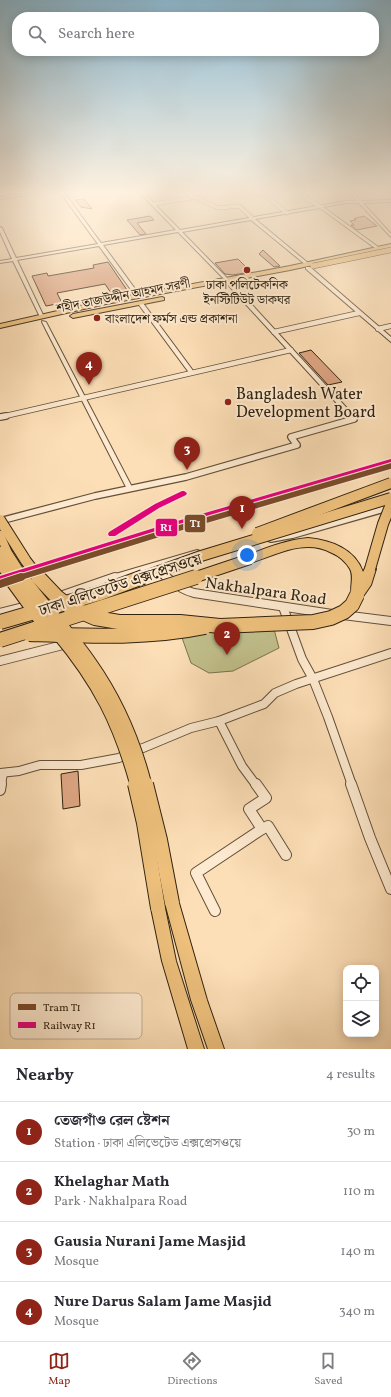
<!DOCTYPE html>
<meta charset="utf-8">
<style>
:root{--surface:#fff;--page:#f7f7f7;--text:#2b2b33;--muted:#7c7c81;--line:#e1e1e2;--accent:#8f2418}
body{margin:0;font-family:Vollkorn,"Noto Serif Bengali",serif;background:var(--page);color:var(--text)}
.controls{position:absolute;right:12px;bottom:12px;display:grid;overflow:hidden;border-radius:8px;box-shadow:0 2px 10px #0003}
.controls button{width:36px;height:36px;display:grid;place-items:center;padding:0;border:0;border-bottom:1px solid var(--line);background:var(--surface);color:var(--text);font:20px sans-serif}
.you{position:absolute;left:247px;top:555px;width:14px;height:14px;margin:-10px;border:3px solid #fff;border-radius:50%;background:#1a73e8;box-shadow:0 0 0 6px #1a73e833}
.badge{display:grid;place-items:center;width:26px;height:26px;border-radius:50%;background:var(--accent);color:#fff;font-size:13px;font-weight:700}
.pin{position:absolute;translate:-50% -33px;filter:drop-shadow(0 1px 2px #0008)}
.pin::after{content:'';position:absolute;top:21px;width:14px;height:12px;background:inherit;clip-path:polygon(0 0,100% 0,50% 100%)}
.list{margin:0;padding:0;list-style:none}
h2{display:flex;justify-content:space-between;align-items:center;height:52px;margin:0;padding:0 16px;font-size:17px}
h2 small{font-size:13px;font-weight:400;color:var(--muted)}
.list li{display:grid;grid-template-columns:26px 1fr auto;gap:12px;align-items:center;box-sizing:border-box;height:60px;padding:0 16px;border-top:1px solid var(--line)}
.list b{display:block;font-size:15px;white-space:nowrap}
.list p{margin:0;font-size:13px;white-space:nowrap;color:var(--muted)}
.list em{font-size:13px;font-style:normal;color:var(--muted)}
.icon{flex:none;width:22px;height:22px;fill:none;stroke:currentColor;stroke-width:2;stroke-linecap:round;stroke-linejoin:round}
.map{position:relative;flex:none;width:391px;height:1049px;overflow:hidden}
.search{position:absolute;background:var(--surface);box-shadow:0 2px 10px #0003;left:12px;right:12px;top:12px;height:44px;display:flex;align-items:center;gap:10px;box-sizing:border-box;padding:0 14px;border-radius:16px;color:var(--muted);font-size:15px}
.sheet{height:292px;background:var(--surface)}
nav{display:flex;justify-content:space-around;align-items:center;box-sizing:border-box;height:56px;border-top:1px solid var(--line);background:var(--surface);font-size:11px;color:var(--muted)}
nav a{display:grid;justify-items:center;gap:2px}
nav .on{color:var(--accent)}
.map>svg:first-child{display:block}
</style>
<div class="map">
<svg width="391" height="1049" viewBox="0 0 391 1049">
<rect width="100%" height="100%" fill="#fddfb7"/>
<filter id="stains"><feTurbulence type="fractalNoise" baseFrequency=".005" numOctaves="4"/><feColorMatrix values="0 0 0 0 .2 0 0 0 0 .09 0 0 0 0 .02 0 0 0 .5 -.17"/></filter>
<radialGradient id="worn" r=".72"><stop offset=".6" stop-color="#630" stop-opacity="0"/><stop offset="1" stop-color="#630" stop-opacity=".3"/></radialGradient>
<polygon fill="#c2c18d" stroke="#79724e" points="274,629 279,648 233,671 209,673 191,663 181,635 201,632"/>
<g fill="#dfa684" stroke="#302210">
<polygon points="84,199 92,209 81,207 75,200"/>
<polygon points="150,216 154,220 137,223 146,234 140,235 127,220"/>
<polygon points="364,216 377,226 357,230 351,225 354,225 350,221 356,220 354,219 356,218"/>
<polygon points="263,250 280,266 274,267 259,254"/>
<polygon points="238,259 251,272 233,275 225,274 215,263"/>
<polygon points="108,262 127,290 111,293 105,284 57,293 62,303 46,306 32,276 47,273 48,276 94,268 93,265"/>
<polygon points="311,350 342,382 328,385 299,353"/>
<polygon points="78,771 80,806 63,809 61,774"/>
</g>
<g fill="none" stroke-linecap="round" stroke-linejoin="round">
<g stroke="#63513a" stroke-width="4.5">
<g id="minor-far4">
<polyline points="182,191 218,208 239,206 252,218"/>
<polyline points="259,191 287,213"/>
<polyline points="285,191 300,195 321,207"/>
<polyline points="308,193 318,195 317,191"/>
<polyline points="154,204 196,197"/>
</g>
</g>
<g stroke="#63513a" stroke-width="6">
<g id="minor-far3">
<polyline points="378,329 391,326"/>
<polyline points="274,332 359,313"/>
<polyline points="1,417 291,350"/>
</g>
</g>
<g stroke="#63513a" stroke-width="8">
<g id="minor-far2">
<polyline points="0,417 6,416"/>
<polyline points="0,521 95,496 186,477 297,445 291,437 354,419"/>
<polyline points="271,539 293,535 391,507"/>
<polyline points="157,572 167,578"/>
<polyline points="112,578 197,553"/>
</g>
</g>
<g stroke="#63513a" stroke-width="10">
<g id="minor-far1">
<path d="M166,577C178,585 180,589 194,593L332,614"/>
<polyline points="40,603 115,577"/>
<polyline points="283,607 302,659 313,679 328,717 352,785"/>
<polyline points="0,613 31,605"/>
<polyline points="343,615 391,621"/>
<polyline points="0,661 63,645"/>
<polyline points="219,721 242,766 256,785"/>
<polyline points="0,773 19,771 40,765 81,765 119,758 131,751 143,748 191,728 219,721 264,704 275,693 296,684 391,653"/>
<polyline points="1,785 3,773"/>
</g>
</g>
<g stroke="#63513a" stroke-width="12">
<g id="minor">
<polyline points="256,784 266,798 249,809 262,829 268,826 286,855"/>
<polyline points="351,784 370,838 391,889"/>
<polyline points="0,790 1,784"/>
<polyline points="215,911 196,873 262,829"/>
</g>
</g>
<g stroke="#63513a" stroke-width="2">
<g id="tertiary">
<polygon points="43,191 52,191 0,199 0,197"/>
<polygon points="59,191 63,191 101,243 176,230 138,191 142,191 180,230 346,201 357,201 348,191 352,191 361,201 391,200 391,202 363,203 391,234 391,237 359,203 346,203 323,207 381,249 381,251 379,251 320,208 255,219 308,263 308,264 306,265 251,220 182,232 228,279 228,281 226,281 178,232 103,245 141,297 139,298 137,298 99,246 17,260 44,317 42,318 40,317 13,261 0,263 0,261 12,259 0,232 0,227 2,228 16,258 98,244"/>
<polygon points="306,267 310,267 391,337 391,342 306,269"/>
<polygon points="229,284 233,284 356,418 356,420 352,420 229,286"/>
<polygon points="139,303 143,303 194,372 194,374 190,374 139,305"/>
<polygon points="42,321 46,322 133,489 132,491 130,491 127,489 42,322"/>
</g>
</g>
<g stroke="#302210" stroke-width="2">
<g id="primary">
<polygon points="391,244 391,248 290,270 106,304 0,328 0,324 106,300 290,266"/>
<polygon points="162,297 164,298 164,300 73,318 70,316 73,314"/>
<polygon points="172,896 177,898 179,903 207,1000 224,1049 208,1049 191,1000 165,903 167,898"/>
<polygon points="158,901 163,903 165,908 176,961 204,1049 188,1049 162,961 151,908 153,903"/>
</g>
</g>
<g stroke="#302210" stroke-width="2">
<path id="motorway" d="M308,538C331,540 355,549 363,572L366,566L370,564L374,566L376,569L371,585L362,598L358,600L353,598C348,590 355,578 350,569C346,562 339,556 332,553C304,538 277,555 250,563L246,562L244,559L246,556C266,548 286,540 308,538Z"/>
</g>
<use href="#minor-far4" stroke="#feead0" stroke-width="3.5"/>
<use href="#minor-far3" stroke="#feead0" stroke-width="4.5"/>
<use href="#minor-far2" stroke="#feead0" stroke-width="5.5"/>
<use href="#minor-far1" stroke="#feead0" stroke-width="8"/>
<use href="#minor" stroke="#feead0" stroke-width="10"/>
<use href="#tertiary" fill="#feead0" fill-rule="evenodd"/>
<use href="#primary" fill="#eec07c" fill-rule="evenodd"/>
<use href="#motorway" fill="#eec07c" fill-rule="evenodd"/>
<g stroke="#302210" stroke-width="6" stroke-linecap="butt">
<polyline id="primary-bridge-far3" points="313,266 391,250"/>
</g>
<g stroke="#302210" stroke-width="10" stroke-linecap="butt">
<g id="primary-bridge-far2">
<polyline points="0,535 8,553 24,578"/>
<polyline points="0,551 15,577"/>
</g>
</g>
<g stroke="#302210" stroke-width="13" stroke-linecap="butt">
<g id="primary-bridge-far1">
<path d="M23,577C44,607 71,633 91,663C117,700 135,742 146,785"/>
<path d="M57,633C98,682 119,723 136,785"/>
</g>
</g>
<g stroke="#302210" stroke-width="16" stroke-linecap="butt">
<g id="primary-bridge">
<polyline points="135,784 144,823 158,908"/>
<polyline points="146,784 160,840 172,903"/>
</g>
</g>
<g stroke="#302210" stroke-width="12" stroke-linecap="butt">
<g id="motorway-bridge-far1">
<polyline points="0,520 26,561 39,578"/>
<polyline points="257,533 391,483"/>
<polyline points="0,564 11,578"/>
<polyline points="370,569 383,524 391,504"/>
<polyline points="140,578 201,556 391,498"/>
<polyline points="193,578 250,559"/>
</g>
</g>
<g stroke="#302210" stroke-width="16" stroke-linecap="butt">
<g id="motorway-bridge">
<polyline points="10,577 45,625"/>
<polyline points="38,577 57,597 70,607 95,618 119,622 180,622 220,626 313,622 331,618 344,612 352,605 357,595"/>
<polyline points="0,622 100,593 143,577"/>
<path d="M29,634C87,636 148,639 205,627"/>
<polyline points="0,640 196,577"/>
</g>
</g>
<use href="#primary-bridge-far3" stroke="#eec07c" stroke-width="5"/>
<use href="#primary-bridge-far2" stroke="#eec07c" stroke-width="8"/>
<use href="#primary-bridge-far1" stroke="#eec07c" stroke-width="11"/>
<use href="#primary-bridge" stroke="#eec07c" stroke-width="14"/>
<use href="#motorway-bridge-far1" stroke="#eec07c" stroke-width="10"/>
<use href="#motorway-bridge" stroke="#eec07c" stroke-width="14"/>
<g stroke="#feead0" stroke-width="3">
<g id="rail-1">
<polygon points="391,459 391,463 168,529 0,582 0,576 167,524"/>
<polygon points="182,491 184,491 187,493 186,495 159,508 115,536 109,536 108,534 109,532 155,504"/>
</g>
</g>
<use href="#rail-1" fill="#e5007d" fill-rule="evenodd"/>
<g stroke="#feead0" stroke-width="8">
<polyline id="tram-1-far1" points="18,578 169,531 391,466"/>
</g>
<g stroke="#feead0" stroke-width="10">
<polyline id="tram-1" points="0,584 21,577"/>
</g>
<use href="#tram-1-far1" stroke="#7a4b2a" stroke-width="5.5"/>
<use href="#tram-1" stroke="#7a4b2a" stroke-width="8"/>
</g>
<linearGradient id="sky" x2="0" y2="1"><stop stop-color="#8bb8d0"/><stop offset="0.57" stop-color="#fef1df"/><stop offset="1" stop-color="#fef1df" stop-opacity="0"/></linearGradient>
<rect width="391" height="338" fill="url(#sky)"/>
<g fill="#8f2418" stroke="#feead0" stroke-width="1.5">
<circle cx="247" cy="270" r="4"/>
<circle cx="97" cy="318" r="4"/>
<circle cx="228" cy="402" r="4"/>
</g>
<g text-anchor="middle" stroke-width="4" stroke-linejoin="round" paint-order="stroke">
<g font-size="13" fill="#302210" stroke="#feead0">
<text x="247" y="289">ঢাকা পলিটেকনিক<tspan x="247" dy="15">ইনস্টিটিউট ডাকঘর</tspan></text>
<text x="105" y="323" text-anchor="start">বাংলাদেশ ফর্মস এন্ড প্রকাশনা</text>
</g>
<g font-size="13" fill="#302210" stroke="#feead0">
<text transform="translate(123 295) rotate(-11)" y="5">শহীদ তাজউদ্দীন আহমদ সরণী</text>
</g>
<g font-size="16" fill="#302210" stroke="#feead0" text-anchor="start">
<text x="236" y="399">Bangladesh Water<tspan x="236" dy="18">Development Board</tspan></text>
</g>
<g font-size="16" fill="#302210" stroke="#feead0">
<text transform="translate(120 584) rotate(-18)" y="6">ঢাকা এলিভেটেড এক্সপ্রেসওয়ে</text>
<text transform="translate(266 590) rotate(8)" y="6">Nakhalpara Road</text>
</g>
</g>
<rect x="10" y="993" width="132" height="46" rx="6" fill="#feead0" stroke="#c0ae96" stroke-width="1"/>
<rect x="18" y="1004" width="18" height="6" fill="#7a4b2a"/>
<rect x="18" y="1022" width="18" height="6" fill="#e5007d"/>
<g font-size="11" fill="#302210">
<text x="43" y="1011">Tram T1</text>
<text x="43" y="1029">Railway R1</text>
</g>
<g stroke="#feead0" stroke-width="1.5">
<rect x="184" y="514" width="22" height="19" rx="4" fill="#7a4b2a"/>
<rect x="155" y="518" width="23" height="19" rx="4" fill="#e5007d"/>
</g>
<g font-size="11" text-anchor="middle" font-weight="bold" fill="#fff">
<text x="195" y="527">T1</text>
<text x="166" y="531">R1</text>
</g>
<rect width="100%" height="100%" filter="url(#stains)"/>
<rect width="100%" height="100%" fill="url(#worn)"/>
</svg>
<div class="controls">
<button><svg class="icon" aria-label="locate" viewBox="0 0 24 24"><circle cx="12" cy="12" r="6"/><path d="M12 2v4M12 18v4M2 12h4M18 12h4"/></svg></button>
<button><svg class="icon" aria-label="layers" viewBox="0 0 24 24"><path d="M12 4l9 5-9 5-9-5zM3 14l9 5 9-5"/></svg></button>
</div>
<div class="you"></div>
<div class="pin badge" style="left:242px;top:529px">1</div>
<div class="pin badge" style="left:227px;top:655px">2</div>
<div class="pin badge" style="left:187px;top:470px">3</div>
<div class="pin badge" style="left:89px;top:385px">4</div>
<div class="search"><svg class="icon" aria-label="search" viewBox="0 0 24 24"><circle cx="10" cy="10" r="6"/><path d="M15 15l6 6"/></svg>Search here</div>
</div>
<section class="sheet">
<h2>Nearby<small>4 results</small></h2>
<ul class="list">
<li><span class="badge">1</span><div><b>তেজগাঁও রেল ষ্টেশন</b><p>Station · ঢাকা এলিভেটেড এক্সপ্রেসওয়ে</p></div><em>30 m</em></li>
<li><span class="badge">2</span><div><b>Khelaghar Math</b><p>Park · Nakhalpara Road</p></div><em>110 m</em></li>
<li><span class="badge">3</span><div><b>Gausia Nurani Jame Masjid</b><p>Mosque</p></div><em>140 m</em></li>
<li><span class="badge">4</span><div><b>Nure Darus Salam Jame Masjid</b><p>Mosque</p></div><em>340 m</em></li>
</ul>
</section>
<nav>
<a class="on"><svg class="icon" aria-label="map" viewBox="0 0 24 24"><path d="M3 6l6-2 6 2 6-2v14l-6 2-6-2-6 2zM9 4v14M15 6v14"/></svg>Map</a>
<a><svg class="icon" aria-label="directions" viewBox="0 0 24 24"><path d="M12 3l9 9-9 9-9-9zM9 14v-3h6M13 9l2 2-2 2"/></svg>Directions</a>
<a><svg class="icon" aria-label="saved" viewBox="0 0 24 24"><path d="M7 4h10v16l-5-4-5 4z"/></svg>Saved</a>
</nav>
